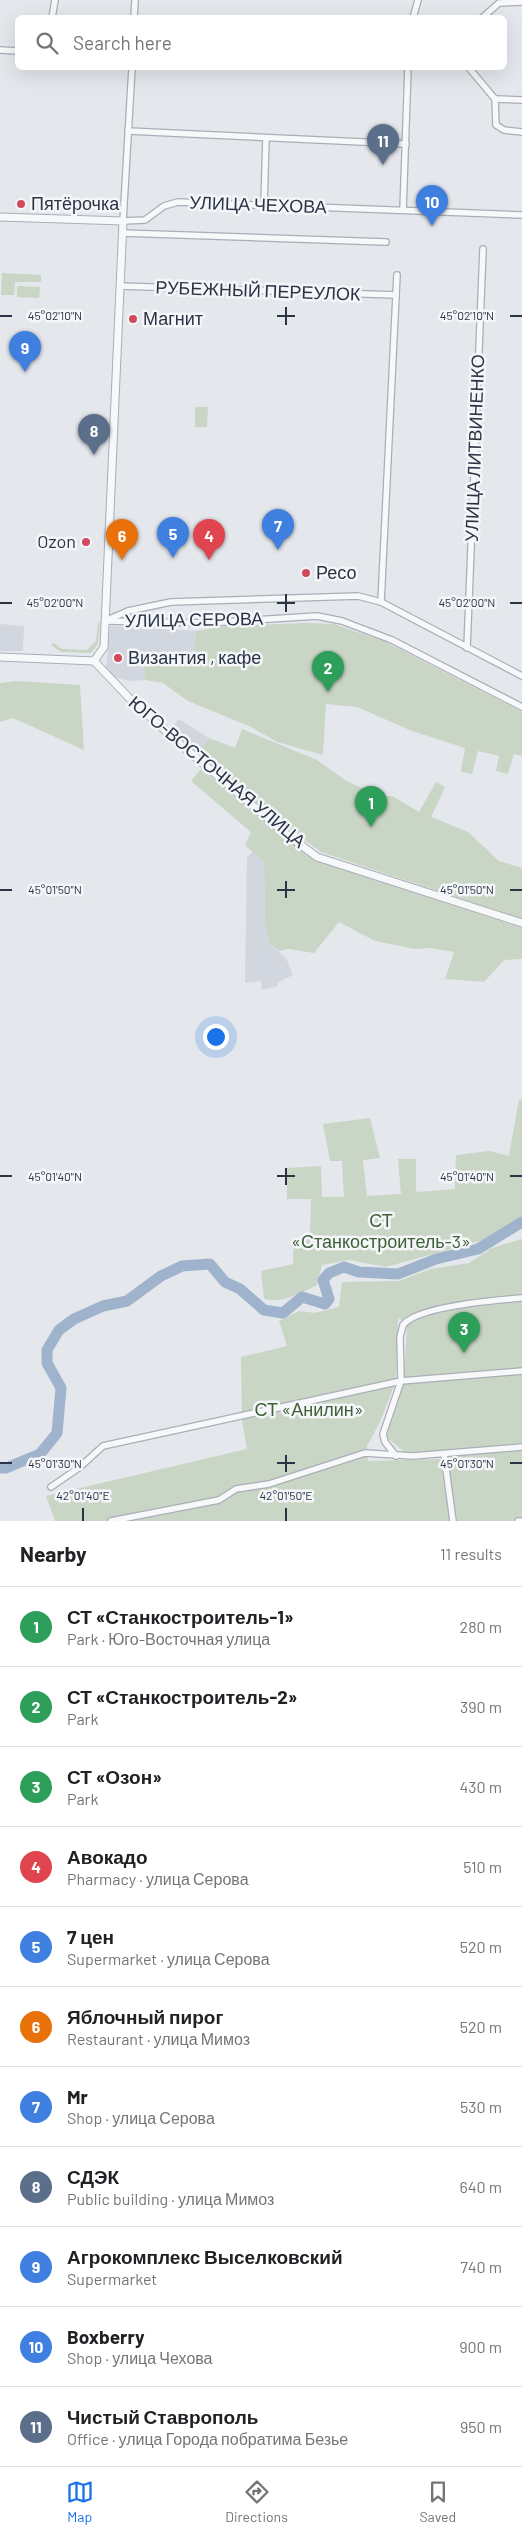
<!DOCTYPE html>
<meta charset="utf-8">
<style>
:root{--surface:#fff;--page:#f6f6f6;--text:#202124;--muted:#757577;--line:#e0e0e0;--accent:#1a73e8}
body{margin:0;font-family:Barlow,sans-serif;background:var(--page);color:var(--text)}
.you{position:absolute;left:215px;top:1036px;width:18px;height:18px;margin:-12px;border:4px solid #fff;border-radius:50%;background:#1a73e8;box-shadow:0 0 0 8px #1a73e833}
.badge{display:grid;place-items:center;width:32px;height:32px;border-radius:50%;background:var(--accent);color:#fff;font-size:16px;font-weight:700}
.pin{position:absolute;translate:-50% -41px;filter:drop-shadow(0 1px 2px #0008)}
.pin::after{content:'';position:absolute;top:26px;width:18px;height:15px;background:inherit;clip-path:polygon(0 0,100% 0,50% 100%)}
.list{margin:0;padding:0;list-style:none}
h2{display:flex;justify-content:space-between;align-items:center;height:65px;margin:0;padding:0 20px;font-size:21px}
h2 small{font-size:16px;font-weight:400;color:var(--muted)}
.list li{display:grid;grid-template-columns:32px 1fr auto;gap:15px;align-items:center;box-sizing:border-box;height:80px;padding:0 20px;border-top:1px solid var(--line)}
.list b{display:block;font-size:19px;white-space:nowrap}
.list p{margin:0;font-size:16px;white-space:nowrap;color:var(--muted)}
.list em{font-size:16px;font-style:normal;color:var(--muted)}
.icon{flex:none;width:28px;height:28px;fill:none;stroke:currentColor;stroke-width:2;stroke-linecap:round;stroke-linejoin:round}
.map{position:relative;flex:none;width:522px;height:1521px;overflow:hidden}
.search{position:absolute;background:var(--surface);box-shadow:0 5px 20px #0002;left:15px;right:15px;top:15px;height:55px;display:flex;align-items:center;gap:12px;box-sizing:border-box;padding:0 18px;border-radius:8px;color:var(--muted);font-size:19px}
.sheet{height:945px;background:var(--surface)}
nav{display:flex;justify-content:space-around;align-items:center;box-sizing:border-box;height:70px;border-top:1px solid var(--line);background:var(--surface);font-size:14px;color:var(--muted)}
nav a{display:grid;justify-items:center;gap:2px}
nav .on{color:var(--accent)}
.map>svg:first-child{display:block}
</style>
<div class="map">
<svg width="522" height="1521" viewBox="0 0 522 1521">
<rect width="100%" height="100%" fill="#e4e7ec"/>
<g fill="#d2d6de">
<polygon points="0,624 24,626 23,651 0,651"/>
<polygon points="110,626 196,631 193,661 145,658 145,680 130,681 110,676 106,669"/>
<polygon points="179,719 209,738 197,755 168,731"/>
<polygon points="253,852 264,863 265,926 270,944 286,958 293,975 277,983 278,986 262,990 261,981 245,983 247,857"/>
</g>
<g fill="#c9d6c5">
<polygon points="2,273 41,275 41,282 15,282 14,295 1,295"/>
<polygon points="17,286 40,287 39,298 17,297"/>
<polygon points="195,407 208,407 207,427 195,427"/>
<polygon points="98,623 100,623 98,644 91,653 61,652 51,645 54,643 62,649 87,650 96,641"/>
<polygon points="307,623 334,624 386,642 522,712 522,756 514,754 508,774 496,771 499,756 478,751 472,774 461,772 465,748 412,731 357,707 326,704 323,755 277,742 251,727 188,701 163,683 145,680 145,658 193,660 196,631 225,626"/>
<polygon points="15,681 80,685 84,750 13,718 0,722 0,683"/>
<polygon points="242,729 317,760 345,780 379,797 392,796 419,812 436,782 445,787 431,817 468,832 499,861 522,868 522,919 321,852 279,822 197,755 209,738 235,748"/>
<polygon points="201,769 280,834 316,860 522,928 522,959 504,960 484,982 445,979 454,952 431,948 415,949 375,941 339,922 314,953 289,949 279,951 270,944 265,926 264,863 245,845 251,832 191,781"/>
<path d="M519,1099L522,1100V1217L487,1239L386,1267L349,1260L322,1265L317,1285C299,1294 284,1303 264,1299L261,1271L293,1264L294,1238L310,1236L311,1199H287V1168L321,1166L322,1197H344L342,1161H330L323,1124L370,1118L380,1158L363,1160L367,1196L401,1194L398,1159H416V1192L455,1189L456,1155L489,1151L509,1156Z"/>
<polygon points="522,1239 522,1521 457,1521 445,1451 407,1454 385,1436 386,1424 404,1381 407,1324 398,1318 396,1381 379,1424 367,1446 368,1461 440,1459 450,1521 55,1521 46,1496 247,1449 242,1421 241,1357 287,1346 279,1321 299,1311 315,1313 339,1307 342,1282 399,1281 431,1269 469,1263 492,1248"/>
</g>
<g fill="none" stroke-linecap="round" stroke-linejoin="round">
<polyline stroke="#9fb4cc" stroke-width="11" points="0,1468 6,1468 40,1454 57,1433 61,1388 47,1363 47,1350 59,1330 74,1319 103,1306 127,1301 161,1276 182,1266 210,1264 225,1282 240,1289 264,1310 283,1313 302,1297 325,1304 329,1299 323,1280 329,1273 344,1267 359,1272 398,1274 436,1259 478,1249 522,1222"/>
<g stroke="#a9aeb7" stroke-width="8">
<g id="minor">
<polyline points="52,18 55,0"/>
<polyline points="134,18 135,0"/>
<polyline points="413,18 418,0"/>
<polyline points="482,18 499,3 522,2"/>
<polyline points="0,50 18,51"/>
<polyline points="132,68 123,221 145,220 164,206 178,202 522,215"/>
<polyline points="469,68 495,99 496,125 504,130 522,132"/>
<polyline points="495,99 522,100"/>
<polyline points="128,131 406,144"/>
<polyline points="264,205 266,138"/>
<polyline points="403,210 408,68"/>
<polyline points="122,233 386,242"/>
<polyline points="120,286 396,295"/>
<polyline points="381,602 397,275"/>
<polyline points="105,621 128,611 171,602 358,596 381,602 522,676"/>
<polyline points="107,621 207,623 317,616 342,621 392,640 522,707"/>
<polyline points="467,648 483,249"/>
<polyline points="444,1454 453,1521"/>
<path d="M396,1456L385,1442L383,1434L401,1381L400,1337L403,1325C418,1306 496,1300 522,1298"/>
<polyline points="51,1487 80,1467 103,1446 401,1381 522,1371"/>
<polyline points="111,1521 219,1500 236,1489 269,1484 365,1453 413,1456 522,1447"/>
<polyline points="518,1521 522,1521"/>
</g>
</g>
<g stroke="#a9aeb7" stroke-width="9">
<g id="tertiary">
<polyline points="0,217 123,221 104,647 94,661"/>
<polyline points="0,657 94,661"/>
<polyline points="94,661 131,700 187,750 285,833 317,857 522,923"/>
</g>
</g>
<use href="#minor" stroke="#f7f8fa" stroke-width="5.5"/>
<use href="#tertiary" stroke="#f7f8fa" stroke-width="7"/>
</g>
<path fill="none" stroke="#2b3445" stroke-width="2" d="M286,307V325M0,316H12M277,316H295M510,316H522M286,594V612M0,603H12M277,603H295M510,603H522M286,881V898M0,890H12M277,890H295M510,890H522M286,1168V1185M0,1176H12M277,1176H295M510,1176H522M286,1455V1472M0,1463H12M277,1463H295M510,1463H522M83,1508V1521M286,1508V1521"/>
<g fill="#d1495b" stroke="#f4f6f9" stroke-width="2">
<circle cx="21" cy="204" r="5"/>
<circle cx="133" cy="319" r="5"/>
<circle cx="86" cy="542" r="5"/>
<circle cx="306" cy="573" r="5"/>
<circle cx="118" cy="658" r="5"/>
</g>
<g text-anchor="middle" stroke-width="5" stroke-linejoin="round" paint-order="stroke">
<g font-size="18" fill="#2b3445" stroke="#f4f6f9" text-anchor="start">
<text x="31" y="210">Пятёрочка</text>
<text x="143" y="325">Магнит</text>
<text x="76" y="548" text-anchor="end">Ozon</text>
<text x="316" y="579">Ресо</text>
<text x="128" y="664">Византия , кафе</text>
</g>
<g font-size="18" fill="#2b3445" stroke="#f4f6f9">
<text transform="translate(258 205) rotate(2)" y="6">УЛИЦА ЧЕХОВА</text>
<text transform="translate(258 291) rotate(2)" y="6">РУБЕЖНЫЙ ПЕРЕУЛОК</text>
<text transform="translate(475 448) rotate(-88)" y="6">УЛИЦА ЛИТВИНЕНКО</text>
<text transform="translate(194 620) rotate(-1)" y="6">УЛИЦА СЕРОВА</text>
<text transform="translate(217 772) rotate(40)" y="6">ЮГО-ВОСТОЧНАЯ УЛИЦА</text>
</g>
<g font-size="18" fill="#3f6138" stroke="#f4f6f9">
<text x="381" y="1227">СТ<tspan x="381" dy="21">«Станкостроитель-3»</tspan></text>
<text x="309" y="1416">СТ «Анилин»</text>
</g>
</g>
<g font-size="12" text-anchor="middle" fill="#2b3445" stroke="#f4f6f9" stroke-width="5" stroke-linejoin="round" paint-order="stroke">
<text x="55" y="320">45°02'10"N</text>
<text x="467" y="320">45°02'10"N</text>
<text x="55" y="607">45°02'00"N</text>
<text x="467" y="607">45°02'00"N</text>
<text x="55" y="894">45°01'50"N</text>
<text x="467" y="894">45°01'50"N</text>
<text x="55" y="1181">45°01'40"N</text>
<text x="467" y="1181">45°01'40"N</text>
<text x="55" y="1468">45°01'30"N</text>
<text x="467" y="1468">45°01'30"N</text>
<text x="83" y="1500">42°01'40"E</text>
<text x="286" y="1500">42°01'50"E</text>
</g>
</svg>
<div class="you"></div>
<div class="pin badge" style="left:371px;top:827px;background:#2e9e5b">1</div>
<div class="pin badge" style="left:328px;top:692px;background:#2e9e5b">2</div>
<div class="pin badge" style="left:464px;top:1353px;background:#2e9e5b">3</div>
<div class="pin badge" style="left:209px;top:560px;background:#e0444e">4</div>
<div class="pin badge" style="left:173px;top:558px;background:#3f7fe0">5</div>
<div class="pin badge" style="left:122px;top:560px;background:#e8710a">6</div>
<div class="pin badge" style="left:278px;top:550px;background:#3f7fe0">7</div>
<div class="pin badge" style="left:94px;top:455px;background:#5c6f8a">8</div>
<div class="pin badge" style="left:25px;top:372px;background:#3f7fe0">9</div>
<div class="pin badge" style="left:432px;top:226px;background:#3f7fe0">10</div>
<div class="pin badge" style="left:383px;top:165px;background:#5c6f8a">11</div>
<div class="search"><svg class="icon" aria-label="search" viewBox="0 0 24 24"><circle cx="10" cy="10" r="6"/><path d="M15 15l6 6"/></svg>Search here</div>
</div>
<section class="sheet">
<h2>Nearby<small>11 results</small></h2>
<ul class="list">
<li><span class="badge" style="background:#2e9e5b">1</span><div><b>СТ «Станкостроитель-1»</b><p>Park · Юго-Восточная улица</p></div><em>280 m</em></li>
<li><span class="badge" style="background:#2e9e5b">2</span><div><b>СТ «Станкостроитель-2»</b><p>Park</p></div><em>390 m</em></li>
<li><span class="badge" style="background:#2e9e5b">3</span><div><b>СТ «Озон»</b><p>Park</p></div><em>430 m</em></li>
<li><span class="badge" style="background:#e0444e">4</span><div><b>Авокадо</b><p>Pharmacy · улица Серова</p></div><em>510 m</em></li>
<li><span class="badge" style="background:#3f7fe0">5</span><div><b>7 цен</b><p>Supermarket · улица Серова</p></div><em>520 m</em></li>
<li><span class="badge" style="background:#e8710a">6</span><div><b>Яблочный пирог</b><p>Restaurant · улица Мимоз</p></div><em>520 m</em></li>
<li><span class="badge" style="background:#3f7fe0">7</span><div><b>Mr</b><p>Shop · улица Серова</p></div><em>530 m</em></li>
<li><span class="badge" style="background:#5c6f8a">8</span><div><b>СДЭК</b><p>Public building · улица Мимоз</p></div><em>640 m</em></li>
<li><span class="badge" style="background:#3f7fe0">9</span><div><b>Агрокомплекс Выселковский</b><p>Supermarket</p></div><em>740 m</em></li>
<li><span class="badge" style="background:#3f7fe0">10</span><div><b>Boxberry</b><p>Shop · улица Чехова</p></div><em>900 m</em></li>
<li><span class="badge" style="background:#5c6f8a">11</span><div><b>Чистый Ставрополь</b><p>Office · улица Города побратима Безье</p></div><em>950 m</em></li>
</ul>
</section>
<nav>
<a class="on"><svg class="icon" aria-label="map" viewBox="0 0 24 24"><path d="M3 6l6-2 6 2 6-2v14l-6 2-6-2-6 2zM9 4v14M15 6v14"/></svg>Map</a>
<a><svg class="icon" aria-label="directions" viewBox="0 0 24 24"><path d="M12 3l9 9-9 9-9-9zM9 14v-3h6M13 9l2 2-2 2"/></svg>Directions</a>
<a><svg class="icon" aria-label="saved" viewBox="0 0 24 24"><path d="M7 4h10v16l-5-4-5 4z"/></svg>Saved</a>
</nav>
